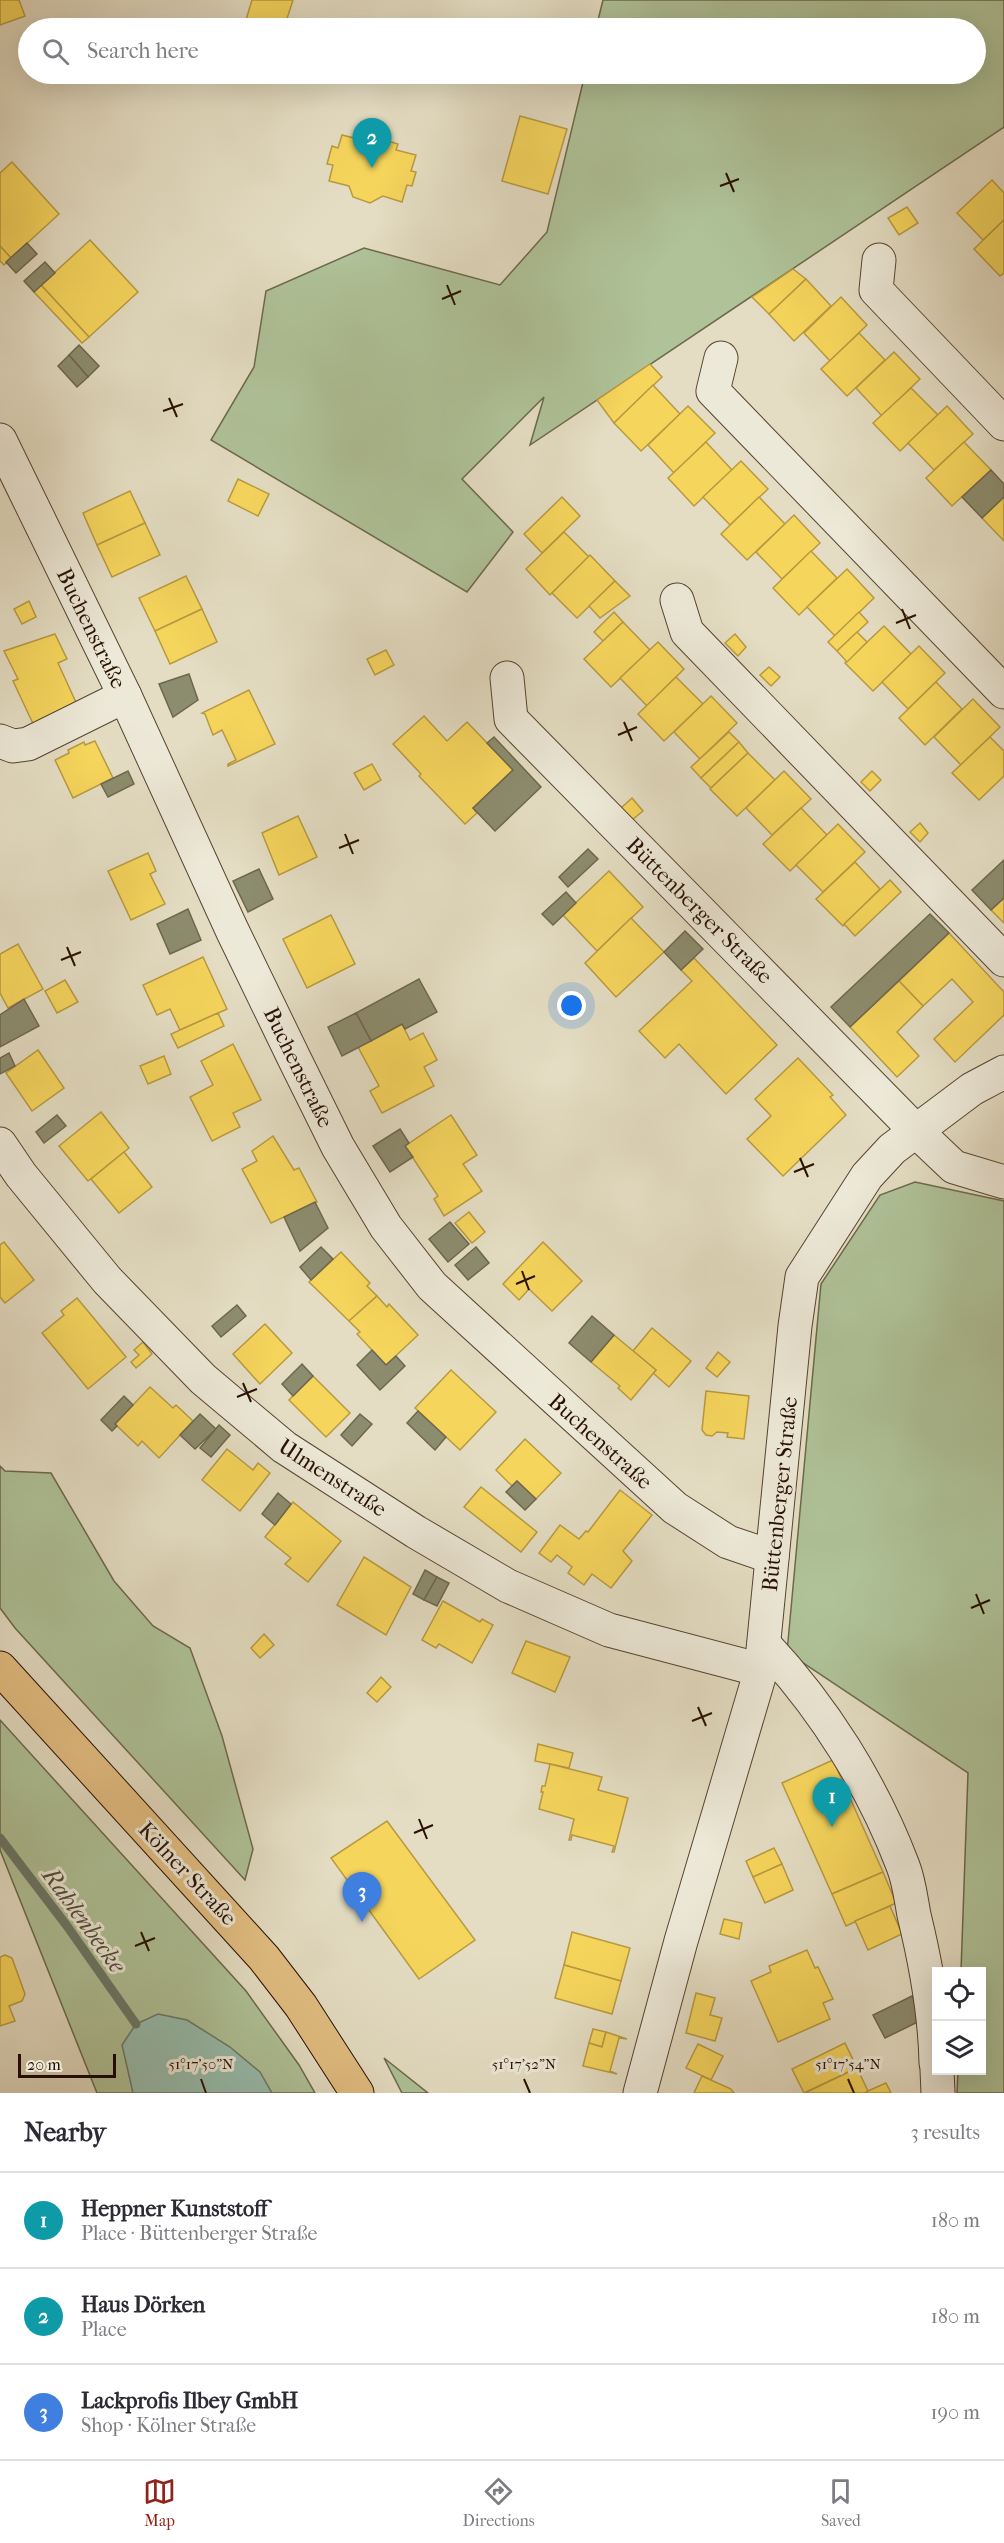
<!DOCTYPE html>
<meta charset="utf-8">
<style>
:root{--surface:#fff;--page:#f2f2f3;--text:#2b2b33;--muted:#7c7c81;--line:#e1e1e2;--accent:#8f2418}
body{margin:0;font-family:"IM FELL French Canon",serif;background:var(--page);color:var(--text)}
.controls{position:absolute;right:18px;bottom:18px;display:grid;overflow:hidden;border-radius:0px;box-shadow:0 6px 24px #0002}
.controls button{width:54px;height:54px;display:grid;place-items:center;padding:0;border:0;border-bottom:2px solid var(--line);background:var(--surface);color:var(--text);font:30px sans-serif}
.scale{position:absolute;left:18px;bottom:15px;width:98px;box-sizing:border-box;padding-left:6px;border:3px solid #281000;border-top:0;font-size:16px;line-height:21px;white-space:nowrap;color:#281000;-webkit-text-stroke:4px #ede9d8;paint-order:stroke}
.you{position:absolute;left:572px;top:1006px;width:21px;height:21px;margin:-15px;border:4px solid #fff;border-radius:50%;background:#1a73e8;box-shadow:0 0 0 9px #1a73e833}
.badge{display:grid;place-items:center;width:39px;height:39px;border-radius:50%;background:var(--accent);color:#fff;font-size:20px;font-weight:700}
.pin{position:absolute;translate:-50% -50px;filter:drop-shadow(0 2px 3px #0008)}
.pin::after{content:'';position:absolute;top:32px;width:21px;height:18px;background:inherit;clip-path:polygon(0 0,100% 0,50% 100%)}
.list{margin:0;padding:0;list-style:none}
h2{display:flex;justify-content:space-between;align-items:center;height:78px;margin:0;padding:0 24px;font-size:26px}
h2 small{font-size:20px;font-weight:400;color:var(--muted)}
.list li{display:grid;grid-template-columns:39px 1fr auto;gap:18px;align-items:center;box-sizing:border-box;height:96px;padding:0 24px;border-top:2px solid var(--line)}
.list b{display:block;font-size:22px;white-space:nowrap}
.list p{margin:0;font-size:20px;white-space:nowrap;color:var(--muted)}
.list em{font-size:20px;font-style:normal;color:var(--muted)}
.icon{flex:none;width:33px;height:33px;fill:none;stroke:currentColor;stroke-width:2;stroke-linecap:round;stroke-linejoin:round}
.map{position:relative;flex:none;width:1004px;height:2093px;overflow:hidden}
.search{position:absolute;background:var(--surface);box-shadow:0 6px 24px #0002;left:18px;right:18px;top:18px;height:66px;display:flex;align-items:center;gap:15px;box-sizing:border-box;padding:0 21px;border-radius:33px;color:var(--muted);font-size:22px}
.sheet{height:366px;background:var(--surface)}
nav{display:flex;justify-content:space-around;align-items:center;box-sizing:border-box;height:84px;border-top:2px solid var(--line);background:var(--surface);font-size:16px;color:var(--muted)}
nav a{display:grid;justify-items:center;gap:3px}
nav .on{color:var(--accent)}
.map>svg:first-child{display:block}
</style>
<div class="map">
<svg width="1004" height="2093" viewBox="0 0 1004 2093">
<rect width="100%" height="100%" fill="#e4ddc3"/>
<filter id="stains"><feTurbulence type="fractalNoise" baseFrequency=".00333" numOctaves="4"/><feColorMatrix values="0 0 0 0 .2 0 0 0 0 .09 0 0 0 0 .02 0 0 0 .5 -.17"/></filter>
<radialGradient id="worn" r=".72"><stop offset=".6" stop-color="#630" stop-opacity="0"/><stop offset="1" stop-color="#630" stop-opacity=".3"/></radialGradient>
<g fill="#afc298" stroke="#6c694c" stroke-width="1.5">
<polygon points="603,0 1004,0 1004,127 530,445 544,397 462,479 513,532 467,592 211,440 254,367 266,291 364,248 500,285 547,232 585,74 976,74 976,28 596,28"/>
<polygon points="915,1182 1004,1201 1004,2093 957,2093 958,2071 982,2070 982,1972 961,1971 968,1773 787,1652 821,1284 880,1195"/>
<polygon points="0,1466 5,1471 51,1473 114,1581 153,1626 190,1648 222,1736 253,1849 245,1880 15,1628 0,1608"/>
<polygon points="0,1720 246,1991 299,2065 315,2093 97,2093 0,1850"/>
<polygon points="384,2058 428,2093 402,2093"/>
</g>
<polygon fill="#97bdae" stroke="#6b7868" stroke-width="1.5" points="158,2014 187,2020 230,2047 260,2072 272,2093 133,2093 122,2045 136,2024"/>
<g fill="#f6d55c" stroke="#b89a40" stroke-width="1.5">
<polygon points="0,0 19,0 25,16 0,25"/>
<polygon points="252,0 293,0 284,28 263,28 245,23"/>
<polygon points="520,116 567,129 548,194 502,181"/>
<polygon points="364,134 398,144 396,150 416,155 411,171 416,172 412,186 407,185 402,202 383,196 370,203 353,197 349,186 329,181 333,165 327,164 332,146 338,148 342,135 362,140"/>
<polygon points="12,162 59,214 11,258 0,246 0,173"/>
<polygon points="992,180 1004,193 1004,220 983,240 957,213"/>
<polygon points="907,207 918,223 899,235 888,218"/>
<polygon points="1004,220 1004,273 1000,276 974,249"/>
<polygon points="90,240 138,292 89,337 41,285"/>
<polygon points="0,246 11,258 4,265 0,261"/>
<polygon points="793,269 806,279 769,314 752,297"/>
<polygon points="806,279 831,306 794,341 769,314"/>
<polygon points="41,285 89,337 82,343 34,292"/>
<polygon points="841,297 867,325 830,361 804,333"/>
<polygon points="859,333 885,360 847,396 821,369"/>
<polygon points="894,352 920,379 882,416 856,388"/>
<polygon points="650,364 662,377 614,423 597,400"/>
<polygon points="653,385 680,414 641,451 614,423"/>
<polygon points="911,388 938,415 900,451 873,423"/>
<polygon points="688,406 715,433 674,473 648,445"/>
<polygon points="947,406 973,434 934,470 908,443"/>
<polygon points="706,442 732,470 694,506 668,478"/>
<polygon points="964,442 991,470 952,506 926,478"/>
<polygon points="741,461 768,489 730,525 703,497"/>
<polygon points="238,479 269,494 258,516 228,501"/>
<polygon points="130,491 145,523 97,545 83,513"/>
<polygon points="562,497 580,516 542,553 524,534"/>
<polygon points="759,497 785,524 747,560 721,534"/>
<polygon points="1004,497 1004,541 982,518"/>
<polygon points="794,515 820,543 782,579 756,552"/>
<polygon points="145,523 160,555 112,577 97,545"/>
<polygon points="564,532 589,557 550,595 526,569"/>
<polygon points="811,551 837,578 799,615 773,588"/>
<polygon points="590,555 615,581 577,618 552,593"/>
<polygon points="847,569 874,598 835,636 807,607"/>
<polygon points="186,576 202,609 155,631 139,598"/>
<polygon points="615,581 630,596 600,618 589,606"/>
<polygon points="29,601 36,617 22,624 14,609"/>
<polygon points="202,609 217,642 170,664 155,631"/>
<polygon points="614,612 623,622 603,641 594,632"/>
<polygon points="859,612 868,622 837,651 828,642"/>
<polygon points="623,622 650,650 611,687 584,659"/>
<polygon points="884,626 911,654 873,691 845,663"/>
<polygon points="857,632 867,642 847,662 837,651"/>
<polygon points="55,634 67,659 58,663 79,709 36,730 13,681 18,679 4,651"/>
<polygon points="735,634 746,647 738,656 725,643"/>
<polygon points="658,642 684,669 647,706 620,678"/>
<polygon points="919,646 945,673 908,709 882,682"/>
<polygon points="386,650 394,665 375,675 367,659"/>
<polygon points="769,667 780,677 771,686 760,675"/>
<polygon points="676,677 703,704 664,741 638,714"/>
<polygon points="936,682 962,709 925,745 899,718"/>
<polygon points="249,690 275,744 228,766 228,764 236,760 222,730 213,735 205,714 202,713"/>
<polygon points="711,696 737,723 700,759 674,732"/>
<polygon points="973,699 1000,727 961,765 934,737"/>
<polygon points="424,716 447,741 467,722 513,770 473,808 477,813 465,824 419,776 421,774 393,744"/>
<polygon points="729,732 739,742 701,778 691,767"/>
<polygon points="990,737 1004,751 1004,776 979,800 952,773"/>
<polygon points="95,741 113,778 73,798 55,760 69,753 68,750 84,742 85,745"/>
<polygon points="739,742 748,753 711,788 701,778"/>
<polygon points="748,753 775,780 737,816 710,789"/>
<polygon points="372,764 381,780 364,790 354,773"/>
<polygon points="784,771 811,799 772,835 746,808"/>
<polygon points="872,771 881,780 870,791 861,782"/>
<polygon points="632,798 643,811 632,820 621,808"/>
<polygon points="801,808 827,835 790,871 763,844"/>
<polygon points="298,816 317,857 279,875 262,833"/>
<polygon points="920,823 928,833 920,842 910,832"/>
<polygon points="838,824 865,852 823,892 796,865"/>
<polygon points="148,853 156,871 150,874 165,904 131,920 108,871"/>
<polygon points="855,862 880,889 843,926 816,899"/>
<polygon points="609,871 643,907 597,951 563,915"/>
<polygon points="890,880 901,892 855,936 844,924"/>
<polygon points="1004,898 1004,923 991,910"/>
<polygon points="331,915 355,964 307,988 283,939"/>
<polygon points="631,918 664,952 616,997 585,963"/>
<polygon points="949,933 1004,992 1004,1015 955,1062 934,1039 973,1002 952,979 923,1006 899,981"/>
<polygon points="18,944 43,989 8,1008 0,993 0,954"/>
<polygon points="203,957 227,1009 180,1030 170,1009 157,1015 143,985"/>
<polygon points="694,958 777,1045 726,1094 679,1044 665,1058 639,1031 692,981 681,970"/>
<polygon points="65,980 78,1002 57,1013 45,991"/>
<polygon points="899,981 923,1006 897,1032 919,1056 897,1077 850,1027"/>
<polygon points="218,1013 224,1026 178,1048 171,1034"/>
<polygon points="402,1024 410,1040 423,1033 437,1060 424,1067 434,1086 382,1113 370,1091 379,1086 358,1047"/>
<polygon points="233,1044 261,1100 233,1113 240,1127 212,1141 190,1097 213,1085 201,1061"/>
<polygon points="38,1050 64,1088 32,1111 6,1073"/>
<polygon points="164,1056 171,1074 148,1084 140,1066"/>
<polygon points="798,1058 833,1095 830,1097 846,1115 783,1176 747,1139 771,1116 755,1099"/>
<polygon points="101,1112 129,1148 88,1181 59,1146"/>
<polygon points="451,1115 477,1155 463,1164 482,1191 444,1216 434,1199 438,1196 405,1146"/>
<polygon points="273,1136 294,1170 299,1168 317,1202 271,1223 242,1169 257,1161 252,1151"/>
<polygon points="124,1152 152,1187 119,1213 91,1179"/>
<polygon points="469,1212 485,1232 472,1243 455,1223"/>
<polygon points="4,1242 34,1280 5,1303 0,1297 0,1245"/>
<polygon points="543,1242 582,1281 552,1311 529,1289 519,1300 503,1284"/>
<polygon points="341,1252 370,1283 367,1286 377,1296 349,1321 309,1282"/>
<polygon points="377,1296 387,1307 389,1304 418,1335 386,1365 357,1334 360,1332 349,1321"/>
<polygon points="77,1298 126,1357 88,1389 42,1333 64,1315 61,1311"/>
<polygon points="265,1324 292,1353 260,1384 233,1354"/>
<polygon points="652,1328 691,1361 669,1387 653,1373 656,1370 633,1351"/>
<polygon points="614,1335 656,1370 631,1400 618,1388 620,1386 591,1362"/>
<polygon points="143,1342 152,1354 136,1368 131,1362 139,1355 134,1350"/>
<polygon points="718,1352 730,1362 717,1377 706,1368"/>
<polygon points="451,1370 496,1412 460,1450 415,1408"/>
<polygon points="313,1376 350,1413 326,1437 289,1400"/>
<polygon points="150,1387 173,1408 176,1405 193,1421 159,1458 142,1441 138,1446 115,1424"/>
<polygon points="706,1391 749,1396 744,1439 727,1437 728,1433 717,1432 712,1436 706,1435 702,1430"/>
<polygon points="525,1439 561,1473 536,1499 517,1481 512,1486 496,1470"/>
<polygon points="227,1449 253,1470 258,1463 270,1473 240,1511 202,1480"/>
<polygon points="481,1487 537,1532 521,1552 464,1507"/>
<polygon points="620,1490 652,1515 623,1551 632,1561 611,1588 592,1574 584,1585 568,1573 572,1567 557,1555 551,1562 539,1553 560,1525 579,1539 586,1531 588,1532"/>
<polygon points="293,1502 341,1541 308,1582 285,1564 291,1558 265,1537"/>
<polygon points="364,1557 411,1587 386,1635 337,1605"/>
<polygon points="443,1601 480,1622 482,1619 493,1625 472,1663 439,1644 436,1648 422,1640"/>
<polygon points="264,1634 274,1645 260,1658 251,1648"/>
<polygon points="526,1641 570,1657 555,1692 512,1673"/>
<polygon points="381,1677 391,1687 377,1702 367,1693"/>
<polygon points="538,1744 573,1753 569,1768 535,1761"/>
<polygon points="833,1760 883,1872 832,1894 782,1783"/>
<polygon points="550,1764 602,1777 598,1790 628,1798 614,1852 612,1852 614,1846 572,1835 571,1840 569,1840 574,1819 539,1809 543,1792 541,1792 542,1786 545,1786"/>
<polygon points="387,1821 475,1940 419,1979 331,1858"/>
<polygon points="774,1848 782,1864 753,1877 746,1861"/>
<polygon points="782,1864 793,1890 765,1903 753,1877"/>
<polygon points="883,1872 896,1903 846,1926 832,1894"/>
<polygon points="890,1906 902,1934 868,1950 855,1921"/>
<polygon points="724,1919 742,1923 739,1939 720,1934"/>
<polygon points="572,1932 630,1948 621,1981 564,1965"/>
<polygon points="807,1950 815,1968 818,1967 833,1999 823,2003 830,2019 778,2042 751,1981 771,1972 769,1966"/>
<polygon points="5,1955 12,1958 25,1994 22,2001 9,2006 15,2021 0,2026 0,1957"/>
<polygon points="564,1965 621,1981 612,2014 555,1998"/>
<polygon points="696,1993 715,1998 710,2015 722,2018 715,2041 686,2033"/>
<polygon points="593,2029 606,2032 602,2047 589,2043"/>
<polygon points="606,2032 627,2039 619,2038 610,2071 617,2074 583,2066 589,2043 602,2047"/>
<polygon points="845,2043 857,2068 804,2093 792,2069"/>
<polygon points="698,2044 723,2056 711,2080 686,2068"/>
<polygon points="857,2068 868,2091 865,2093 805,2093"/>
<polygon points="702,2076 731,2089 734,2093 694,2093"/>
<polygon points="886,2083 891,2093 865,2093 868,2091"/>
</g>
<g fill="#8c8c6e" stroke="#6e674d" stroke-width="1.5">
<polygon points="27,243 37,254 16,273 6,262"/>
<polygon points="45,262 55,273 34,292 24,281"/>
<polygon points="79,345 99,366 88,377 69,355"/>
<polygon points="69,355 88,377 77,387 58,366"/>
<polygon points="991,470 1004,484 1004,497 982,518 962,497"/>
<polygon points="189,674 198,700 173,717 159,684"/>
<polygon points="494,737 541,787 495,831 473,808 513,770 487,743"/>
<polygon points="128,771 134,784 108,797 101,784"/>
<polygon points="588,849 598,859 568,887 559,877"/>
<polygon points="1004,860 1004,898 991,910 972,890"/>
<polygon points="259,869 273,899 248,912 233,881"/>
<polygon points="566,892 576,903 553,925 542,914"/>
<polygon points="188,909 201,940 170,954 157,924"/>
<polygon points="930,914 949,933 850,1027 831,1007"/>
<polygon points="685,931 703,949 681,970 664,952"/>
<polygon points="419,979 437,1012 405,1029 402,1024 371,1041 356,1013"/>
<polygon points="24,999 39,1026 0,1047 0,1015"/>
<polygon points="356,1013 371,1041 342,1056 328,1027"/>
<polygon points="9,1053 15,1066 0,1074 0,1058"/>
<polygon points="57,1115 66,1126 44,1143 36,1132"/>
<polygon points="400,1129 409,1143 405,1146 413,1157 390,1172 373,1146"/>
<polygon points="315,1202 328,1228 300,1251 284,1217"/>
<polygon points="450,1222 469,1244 448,1262 429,1239"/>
<polygon points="321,1247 333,1259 311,1280 300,1267"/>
<polygon points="476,1247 489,1263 468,1280 455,1265"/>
<polygon points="237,1305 246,1316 221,1337 212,1326"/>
<polygon points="592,1316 614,1335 591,1362 569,1343"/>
<polygon points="372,1350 386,1365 396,1356 405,1366 380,1390 357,1365"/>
<polygon points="302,1364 313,1376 293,1396 282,1384"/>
<polygon points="124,1396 133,1405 115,1424 117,1426 112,1431 101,1420"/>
<polygon points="418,1411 446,1437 435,1450 407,1423"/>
<polygon points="200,1414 216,1429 195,1449 180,1435"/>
<polygon points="360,1414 372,1424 352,1446 341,1435"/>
<polygon points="219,1425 230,1435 211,1457 200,1448"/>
<polygon points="517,1481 536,1499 525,1510 506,1492"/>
<polygon points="278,1493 291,1504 275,1525 262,1514"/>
<polygon points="425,1570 437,1577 424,1600 413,1594"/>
<polygon points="437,1577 449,1583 437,1606 424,1600"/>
<polygon points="912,1996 924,2019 885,2038 873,2015"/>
</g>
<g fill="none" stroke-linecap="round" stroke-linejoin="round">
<polyline stroke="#6b7868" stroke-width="9" points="0,1838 67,1926 136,2024"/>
<g stroke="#574331" stroke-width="35">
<g id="minor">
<polyline points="879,260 876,290 1004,424"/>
<polyline points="721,358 713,391 1004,692"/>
<polyline points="0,440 125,696 232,930 294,1058 338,1147 386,1227 432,1286 675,1508 728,1542 772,1557"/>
<polyline points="677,600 687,632 1004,960"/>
<polyline points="507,678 511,719 916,1131 954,1167 1004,1182"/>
<polyline points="0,741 13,746 28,744 125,696"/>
<polyline points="0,1144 21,1175 107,1280 203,1379 284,1447 416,1532 508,1586 609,1630 761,1670"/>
<path d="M764,1644C823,1707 872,1784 903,1866C909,1881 911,1899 914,1915C926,1964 935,2013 936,2063"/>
<polyline points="937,2070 938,2093"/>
<polyline points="640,2093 681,1941 761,1670 795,1326 802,1277 867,1176 892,1149 972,1089 1004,1072"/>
</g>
</g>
<g stroke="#281000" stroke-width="35">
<polyline id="major" points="0,1668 264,1958 301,2006 357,2093"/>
</g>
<use href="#minor" stroke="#ede9d8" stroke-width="33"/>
<use href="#major" stroke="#e2be82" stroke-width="33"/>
</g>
<path fill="none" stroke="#281000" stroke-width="2" d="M726,173L734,192M720,186L739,179M447,285L455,305M442,299L461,291M169,398L177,417M163,411L183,404M902,609L910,629M896,623L916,615M624,722L632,741M618,735L637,727M345,834L353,854M339,848L359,840M67,947L75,966M61,960L81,952M800,1158L808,1177M794,1172L814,1164M522,1271L529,1290M516,1284L535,1276M243,1383L251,1402M237,1397L257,1389M976,1594L984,1614M971,1608L990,1600M698,1707L706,1726M692,1721L712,1713M419,1819L427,1839M414,1833L433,1825M141,1932L149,1951M135,1946L155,1938M201,2079L206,2093M524,2079L530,2093M848,2079L854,2093"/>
<g text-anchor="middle" stroke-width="6" stroke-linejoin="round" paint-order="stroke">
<g font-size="22" fill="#281000" stroke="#ede9d8">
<text transform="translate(92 628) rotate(64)" y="8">Buchenstraße</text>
<text transform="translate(700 910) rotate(45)" y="8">Büttenberger Straße</text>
<text transform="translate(299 1067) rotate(64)" y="8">Buchenstraße</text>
<text transform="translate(601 1441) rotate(42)" y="8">Buchenstraße</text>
<text transform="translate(333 1477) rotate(33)" y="8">Ulmenstraße</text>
<text transform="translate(779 1494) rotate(-84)" y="8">Büttenberger Straße</text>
<text transform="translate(188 1873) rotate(47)" y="8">Kölner Straße</text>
</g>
<g font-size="24" font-style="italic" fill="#4f4d3d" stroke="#ede9d8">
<text transform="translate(84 1920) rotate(54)" y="8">Rahlenbecke</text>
</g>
</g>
<g font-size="15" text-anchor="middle" fill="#281000" stroke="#ede9d8" stroke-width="6" stroke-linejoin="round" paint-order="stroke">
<text x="201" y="2069">51°17'50"N</text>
<text x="524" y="2069">51°17'52"N</text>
<text x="848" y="2069">51°17'54"N</text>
</g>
<rect width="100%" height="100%" filter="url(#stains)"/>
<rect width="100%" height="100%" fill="url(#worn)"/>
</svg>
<div class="controls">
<button><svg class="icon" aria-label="locate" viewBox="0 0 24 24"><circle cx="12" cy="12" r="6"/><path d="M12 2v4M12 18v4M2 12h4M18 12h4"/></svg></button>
<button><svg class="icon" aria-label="layers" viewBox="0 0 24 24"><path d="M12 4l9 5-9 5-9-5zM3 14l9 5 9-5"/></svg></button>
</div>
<div class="scale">20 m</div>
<div class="you"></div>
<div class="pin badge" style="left:832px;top:1827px;background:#0f9aa8">1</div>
<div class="pin badge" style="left:372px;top:168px;background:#0f9aa8">2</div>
<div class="pin badge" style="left:362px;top:1922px;background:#3f7fe0">3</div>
<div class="search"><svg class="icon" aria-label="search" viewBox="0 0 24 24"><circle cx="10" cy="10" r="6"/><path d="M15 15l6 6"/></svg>Search here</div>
</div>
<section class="sheet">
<h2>Nearby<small>3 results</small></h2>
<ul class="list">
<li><span class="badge" style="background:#0f9aa8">1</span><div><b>Heppner Kunststoff</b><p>Place · Büttenberger Straße</p></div><em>180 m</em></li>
<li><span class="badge" style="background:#0f9aa8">2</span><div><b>Haus Dörken</b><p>Place</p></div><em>180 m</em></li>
<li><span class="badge" style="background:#3f7fe0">3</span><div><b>Lackprofis Ilbey GmbH</b><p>Shop · Kölner Straße</p></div><em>190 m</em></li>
</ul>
</section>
<nav>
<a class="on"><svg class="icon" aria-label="map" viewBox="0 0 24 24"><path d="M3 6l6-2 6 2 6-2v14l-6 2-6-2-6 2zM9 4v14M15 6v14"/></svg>Map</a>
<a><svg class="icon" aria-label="directions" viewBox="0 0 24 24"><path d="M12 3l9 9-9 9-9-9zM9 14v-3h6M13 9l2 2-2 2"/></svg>Directions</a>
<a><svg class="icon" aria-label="saved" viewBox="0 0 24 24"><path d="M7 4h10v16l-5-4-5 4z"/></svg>Saved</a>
</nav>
